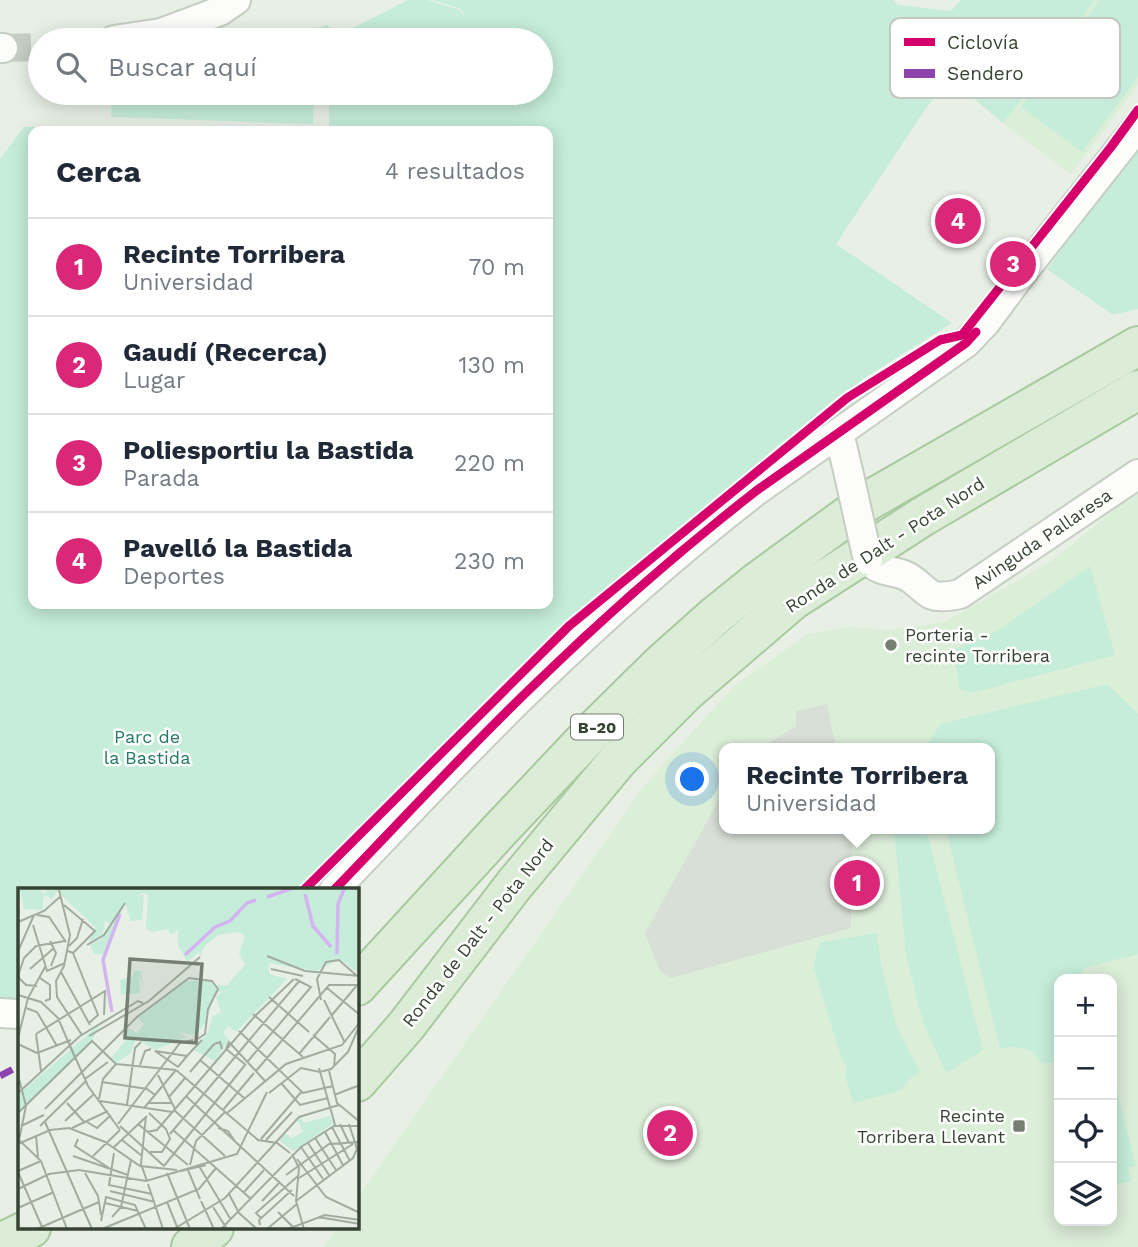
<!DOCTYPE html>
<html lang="es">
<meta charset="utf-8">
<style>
:root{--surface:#fff;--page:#f6f6f7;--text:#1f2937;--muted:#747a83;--line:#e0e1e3;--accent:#db2777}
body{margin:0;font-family:"Work Sans",sans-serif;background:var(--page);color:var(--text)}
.controls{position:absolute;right:21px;bottom:21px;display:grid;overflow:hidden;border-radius:14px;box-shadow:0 4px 18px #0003}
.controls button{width:63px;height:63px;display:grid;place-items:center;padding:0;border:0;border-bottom:2px solid var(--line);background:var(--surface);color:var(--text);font:35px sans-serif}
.you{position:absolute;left:693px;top:780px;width:24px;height:24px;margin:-18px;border:5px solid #fff;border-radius:50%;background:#1a73e8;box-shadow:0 0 0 10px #1a73e833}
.badge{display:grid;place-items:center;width:46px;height:46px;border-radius:50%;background:var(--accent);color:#fff;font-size:23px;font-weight:700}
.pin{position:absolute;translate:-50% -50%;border:4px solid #fff;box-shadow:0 2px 7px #0006}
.popup{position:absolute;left:719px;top:743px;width:276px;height:91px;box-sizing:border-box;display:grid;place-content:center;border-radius:14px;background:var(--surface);filter:drop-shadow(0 2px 5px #0005);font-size:23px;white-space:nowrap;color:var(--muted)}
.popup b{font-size:26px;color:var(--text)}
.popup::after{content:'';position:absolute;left:50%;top:100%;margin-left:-14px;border:14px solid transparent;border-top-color:var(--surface)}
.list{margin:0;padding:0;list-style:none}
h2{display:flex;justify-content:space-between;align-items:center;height:91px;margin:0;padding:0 28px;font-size:30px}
h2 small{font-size:23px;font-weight:400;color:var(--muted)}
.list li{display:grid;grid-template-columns:46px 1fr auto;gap:21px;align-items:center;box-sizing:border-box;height:98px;padding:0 28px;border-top:2px solid var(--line)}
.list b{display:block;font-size:26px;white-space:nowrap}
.list p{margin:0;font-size:23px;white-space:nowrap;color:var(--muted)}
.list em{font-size:23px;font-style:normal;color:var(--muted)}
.icon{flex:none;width:38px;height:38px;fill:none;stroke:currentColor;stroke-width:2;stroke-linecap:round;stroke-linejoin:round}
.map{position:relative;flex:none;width:1138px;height:1247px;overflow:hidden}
.search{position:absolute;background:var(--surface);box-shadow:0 4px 18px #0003;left:28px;top:28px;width:525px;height:77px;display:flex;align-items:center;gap:18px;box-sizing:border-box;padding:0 24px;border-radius:38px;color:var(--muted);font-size:26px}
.panel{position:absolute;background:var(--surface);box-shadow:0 4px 18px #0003;left:28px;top:126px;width:525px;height:483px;border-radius:14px}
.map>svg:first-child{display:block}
</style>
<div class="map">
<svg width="1138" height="1247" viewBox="0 0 1138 1247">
<rect width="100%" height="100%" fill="#e8f0e6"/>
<g fill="#dbeed8" fill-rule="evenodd">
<polygon points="1094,0 1138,0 1138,85 1071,174 1003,123 1071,35"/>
<path d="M1138,490V1247H324L337,1228H357V1199L643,787L735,685L808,634L847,627L889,630L945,622L1053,560ZM724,748H990V829H724ZM1059,979H1112V1221H1059Z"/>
</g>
<g fill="#c5edd9">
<polygon points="408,0 428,0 460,10 466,20 461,9 432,0 893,0 898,5 951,11 961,0 1094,0 1071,35 1003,123 951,80 928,105 836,244 952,323 866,377 564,622 295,890 19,890 19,1002 0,1001 0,159 24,127 78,127 79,131 33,131 33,604 548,604 548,131 329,131 329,93 541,93 541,40 277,40 327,25 339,35"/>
<polygon points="1100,0 1138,0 1138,77 1082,152 1021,107"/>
<polygon points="112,93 314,93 313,124 111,117"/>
<polygon points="1138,145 1138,309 1113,315 1047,269"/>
<polygon points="1090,566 1115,655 976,692 966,692 960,689 954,655 957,648 999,630"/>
<path d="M1107,684L1138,714V954L1083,968L1081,979H1059V1061L1042,1064C1034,1047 1015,1045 1000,1049L946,829H990V748H927L926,745L941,724Z"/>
<polygon points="894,829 926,829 983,1050 946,1073 923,1022 906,955"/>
<path d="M877,933L880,959L896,1025L920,1072L912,1077L899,1091L853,1103L845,1074L847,1070L846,1064L843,1063L814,969C815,959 816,951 822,942Z"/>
<polygon points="1115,1083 1136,1166 1128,1168 1131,1181 1112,1186 1112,1084"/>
</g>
<g fill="#d8dfd6">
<polygon points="827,704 836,748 761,748 796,726 796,711"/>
<polygon points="724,791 724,829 852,829 851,928 671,978 660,971 645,933"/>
</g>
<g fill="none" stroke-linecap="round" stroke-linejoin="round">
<polyline stroke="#c5cec2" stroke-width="28" stroke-dasharray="28 14" stroke-linecap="butt" points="3,48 40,47"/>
<g stroke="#c6cec3" stroke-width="32">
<g id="minor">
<polyline points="114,40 161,33 220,11 236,0"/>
<polyline points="0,48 3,48"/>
<polyline points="839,433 849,475"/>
<path d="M868,560C879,572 891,570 904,575C915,579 922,590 932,595C940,598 951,596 960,594L1138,474"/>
<path d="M334,890C401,821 466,750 535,684C605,616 679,551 756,491L966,343L986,322L1023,272L1138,126"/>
<polyline points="0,1013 19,1014"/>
</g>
</g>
<g stroke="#a9c9a0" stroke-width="42">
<g id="highway">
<polyline points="357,986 497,833 597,727 660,665 716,615 757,582 868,501 1138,346"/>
<polyline points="357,1082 406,1026 514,885 618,760 687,691 793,600 922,517 1138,390"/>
<polyline points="0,1243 31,1228"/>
<polyline points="191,1247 214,1228"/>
</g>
</g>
<use href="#minor" stroke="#fcfdfb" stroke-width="28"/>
<use href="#highway" stroke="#dbecd7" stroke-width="38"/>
<g stroke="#c6cec3" stroke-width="32" stroke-linecap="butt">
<polyline id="minor-bridge" points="849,475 868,560"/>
</g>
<use href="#minor-bridge" stroke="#fcfdfb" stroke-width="28"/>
<polyline stroke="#8e44ad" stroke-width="7" stroke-dasharray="14 7" stroke-linecap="butt" points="0,1076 19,1066"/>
<g stroke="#fff" stroke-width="13">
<g id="cycleway">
<polyline points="304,890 569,626 847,398 940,340 962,335 1111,147 1138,110"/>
<path d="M334,890C401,821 466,750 535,684C605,616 679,551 756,491L966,343L976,332"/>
</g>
</g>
<use href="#cycleway" stroke="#d6006c" stroke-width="9"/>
</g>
<g fill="#758072" stroke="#fff" stroke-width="2.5">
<circle cx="891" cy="645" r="7"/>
<rect x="1012" y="1119" width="14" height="14" rx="3.5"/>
</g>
<g text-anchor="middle" stroke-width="5" stroke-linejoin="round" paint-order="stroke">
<rect fill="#fff" stroke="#737c70" stroke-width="2" x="571" y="714.5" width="52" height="25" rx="5"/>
<g font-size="16" font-weight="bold" fill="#374433">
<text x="597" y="733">B-20</text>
</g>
<g font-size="18" fill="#374433" stroke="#fff">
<text transform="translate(1042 539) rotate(-34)" y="6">Avinguda Pallaresa</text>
<text transform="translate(885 545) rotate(-33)" y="6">Ronda de Dalt - Pota Nord</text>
<text transform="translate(478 933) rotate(-52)" y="6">Ronda de Dalt - Pota Nord</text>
</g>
<g font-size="18" fill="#374433" stroke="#fff" text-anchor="start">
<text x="905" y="641">Porteria -<tspan x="905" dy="21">recinte Torribera</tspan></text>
<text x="1005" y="1122" text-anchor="end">Recinte<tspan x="1005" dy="21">Torribera Llevant</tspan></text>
</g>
<g font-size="18" fill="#237964" stroke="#fff">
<text x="147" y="743">Parc de<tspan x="147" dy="21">la Bastida</tspan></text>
</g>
</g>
<g transform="translate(18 888)">
<rect width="341" height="341" fill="#e8f0e6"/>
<path d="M2,0H20L27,6L29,0H341V86L322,71L298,83L251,75V86L269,91L218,144L210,138L205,145L211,152L197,173L176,162L190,144L194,129L203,124L198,109L206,102L200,105V96L208,98L227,77L221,65L227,48L221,44L200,47L186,59L182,69L181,64L169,74L160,57V42L153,47L150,41L133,44L128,40L130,7L126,5L118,8L126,7L124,32L113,33L107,15L87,66H76L72,57L83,51L92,36L87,33L85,46L70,55L78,40L39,3L34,12L28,7L25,10V22L6,21ZM116,83H123L126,103L121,85L122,105L103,107L102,92L114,89ZM168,93H192L199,100L187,136L177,147L159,144L171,150L158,148L167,150L136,162L118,150L113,165L98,175L93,170L108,152L104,148L111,140L119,145L126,136L120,130ZM81,137L75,151L0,224V207ZM312,228L315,236L275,263L261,252L267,245L274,250L285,244L279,232L282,230L286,235Z" fill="#c5edd9"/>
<path fill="none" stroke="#d4b4f0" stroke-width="3.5" d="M287,6L295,38L313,59M249,9L275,0M319,66L320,16L326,1M167,67L197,39L212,33L229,15L238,12M94,124L85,72L102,26"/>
<path fill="none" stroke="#a1ab9e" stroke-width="2" d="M0,2V25M41,2L52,47L46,78L38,93L39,109L64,147M46,17L77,43L55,65M19,27L31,29L48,54M0,34L26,23L43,8M15,37L29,83L47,75M32,53L38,65L33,78M69,57L86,47L107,15M51,58L59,50L65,31M1,61L16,27M50,63L55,65L80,127L71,135M249,68L287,83L342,88M12,81L36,60M253,81L285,88M43,84L72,137M0,88L6,70L18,58L47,53M0,89L8,97L19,98M22,90L32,97V111L27,113M309,100L342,127M0,107L23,114L40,130L58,172M251,109L291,144M303,112L299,91L308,74L321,72L339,88M306,112L327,155M8,120L19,124L39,158M235,126L285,169M314,127L340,96M221,143L285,205L315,198M18,146L87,103L86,127M18,146L23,183M295,147L317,166L316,179M71,148L131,113L182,69M0,150L10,110L27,79M50,153L70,198L102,242M0,156L19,165M208,161L211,154L247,193M208,161L228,177M19,165L53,152M281,166L312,129M169,168L137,163L160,179L169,168L181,155L184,152M182,172L226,210M230,173L293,99L277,91M98,176L158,182M122,177L127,163L133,161M301,180L317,237M158,182L240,252L259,255L272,265M238,183L311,97H342M311,183L319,215L342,234M172,184L196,156L202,154L204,161M0,187L8,218L1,252L23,273L49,341M140,187L157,221M67,191L90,174M84,194L129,201L137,207M264,196L282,217L310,210M0,205L62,148L120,113L125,115M251,205L283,180L302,184L313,181L330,164L340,141M316,207L342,197M168,208L276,308M151,209L167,190M81,211L85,191L98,176M82,213L154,224M49,215L67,235M130,215H154M109,217L117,160L123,154M126,220L158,182M27,221L119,129L171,90L194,93L200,101L190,121L187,146L178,152M156,222L207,268M205,222L236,185M0,225L74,153L98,176M131,225L148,241L152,251L144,264H132M208,226L268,176L324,157L342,134M128,228L123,276L129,293M47,233L76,206M27,234L74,341M69,234L79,240L93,227M100,236L162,155L175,152M120,236L170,277M322,236L331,255M3,238L26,227M22,238L68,193M102,238L146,278M314,239L332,273M54,240L90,223M200,240L210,243L216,252M155,242L233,311M129,244L139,242L237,128L276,91M307,244L325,277M152,246L282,92M18,248L20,269M297,250L318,282M60,251L57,258L91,280M243,251L284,203M104,252L124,268M248,252L274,224M290,255L311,287M0,256L32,242L51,240L87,254L122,278L159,282M96,259L129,228M283,259L305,291M96,265L91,297L134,306M274,266L281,280L278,313L286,341M55,268L110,287M75,268L102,242M279,271L308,309L342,325M172,277L178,253L207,224M146,278L227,177M181,278L213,332M170,282L182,311M0,283L23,273M163,283L188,277M0,284L24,339M67,285L80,308L83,327M149,285L172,341M268,287L311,256L342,254M281,290L335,256M128,293L219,266L249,204M130,296L145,341M0,301L31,286L61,282L128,293M92,303L137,314M226,304L246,282M211,306L221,325L239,341M183,313L196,341M244,313L261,295M278,313L335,270L339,261L331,236M149,314L160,341M87,315L120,323M195,319L209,341M0,320L36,304M260,324L275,339M94,329L103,319L113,272M300,329L342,336M243,330L238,325L281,287M83,333L88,309L117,317L128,341M242,337L241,332L274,302M19,341L81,314M84,341L181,301L198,280M156,341L207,310L281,229L321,217M203,341L283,259L316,238H342M249,341L279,316M270,341L307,327L342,332"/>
<path fill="#758072" fill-opacity="0.15" stroke="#758072" stroke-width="3.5" d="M112,71L184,76L178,155L107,150Z"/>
<rect width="341" height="341" fill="none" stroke="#374433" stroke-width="3.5"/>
</g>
<rect x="890" y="18" width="230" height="80" rx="10" fill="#fff" stroke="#c3c7c2" stroke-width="2"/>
<rect x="904" y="38" width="31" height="8" fill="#d6006c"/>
<rect x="904" y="69" width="31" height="9" fill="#8e44ad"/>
<g font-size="19" fill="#374433">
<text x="947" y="49">Ciclovía</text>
<text x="947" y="80">Sendero</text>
</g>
</svg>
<div class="controls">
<button>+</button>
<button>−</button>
<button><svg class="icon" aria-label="locate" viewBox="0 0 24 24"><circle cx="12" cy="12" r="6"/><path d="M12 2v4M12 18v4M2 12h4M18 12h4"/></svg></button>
<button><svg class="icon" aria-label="layers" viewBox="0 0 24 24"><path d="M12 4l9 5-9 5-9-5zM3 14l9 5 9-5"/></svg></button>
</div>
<div class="you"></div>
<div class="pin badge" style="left:857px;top:883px">1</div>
<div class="popup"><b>Recinte Torribera</b>Universidad</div>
<div class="pin badge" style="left:670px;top:1133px">2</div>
<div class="pin badge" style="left:1013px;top:264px">3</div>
<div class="pin badge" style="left:958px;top:221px">4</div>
<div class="search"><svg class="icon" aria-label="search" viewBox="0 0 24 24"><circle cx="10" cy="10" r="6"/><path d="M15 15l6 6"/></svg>Buscar aquí</div>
<section class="panel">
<h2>Cerca<small>4 resultados</small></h2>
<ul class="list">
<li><span class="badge">1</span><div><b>Recinte Torribera</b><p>Universidad</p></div><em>70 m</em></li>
<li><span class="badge">2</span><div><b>Gaudí (Recerca)</b><p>Lugar</p></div><em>130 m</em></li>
<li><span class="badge">3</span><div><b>Poliesportiu la Bastida</b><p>Parada</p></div><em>220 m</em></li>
<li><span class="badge">4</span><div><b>Pavelló la Bastida</b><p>Deportes</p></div><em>230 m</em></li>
</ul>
</section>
</div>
